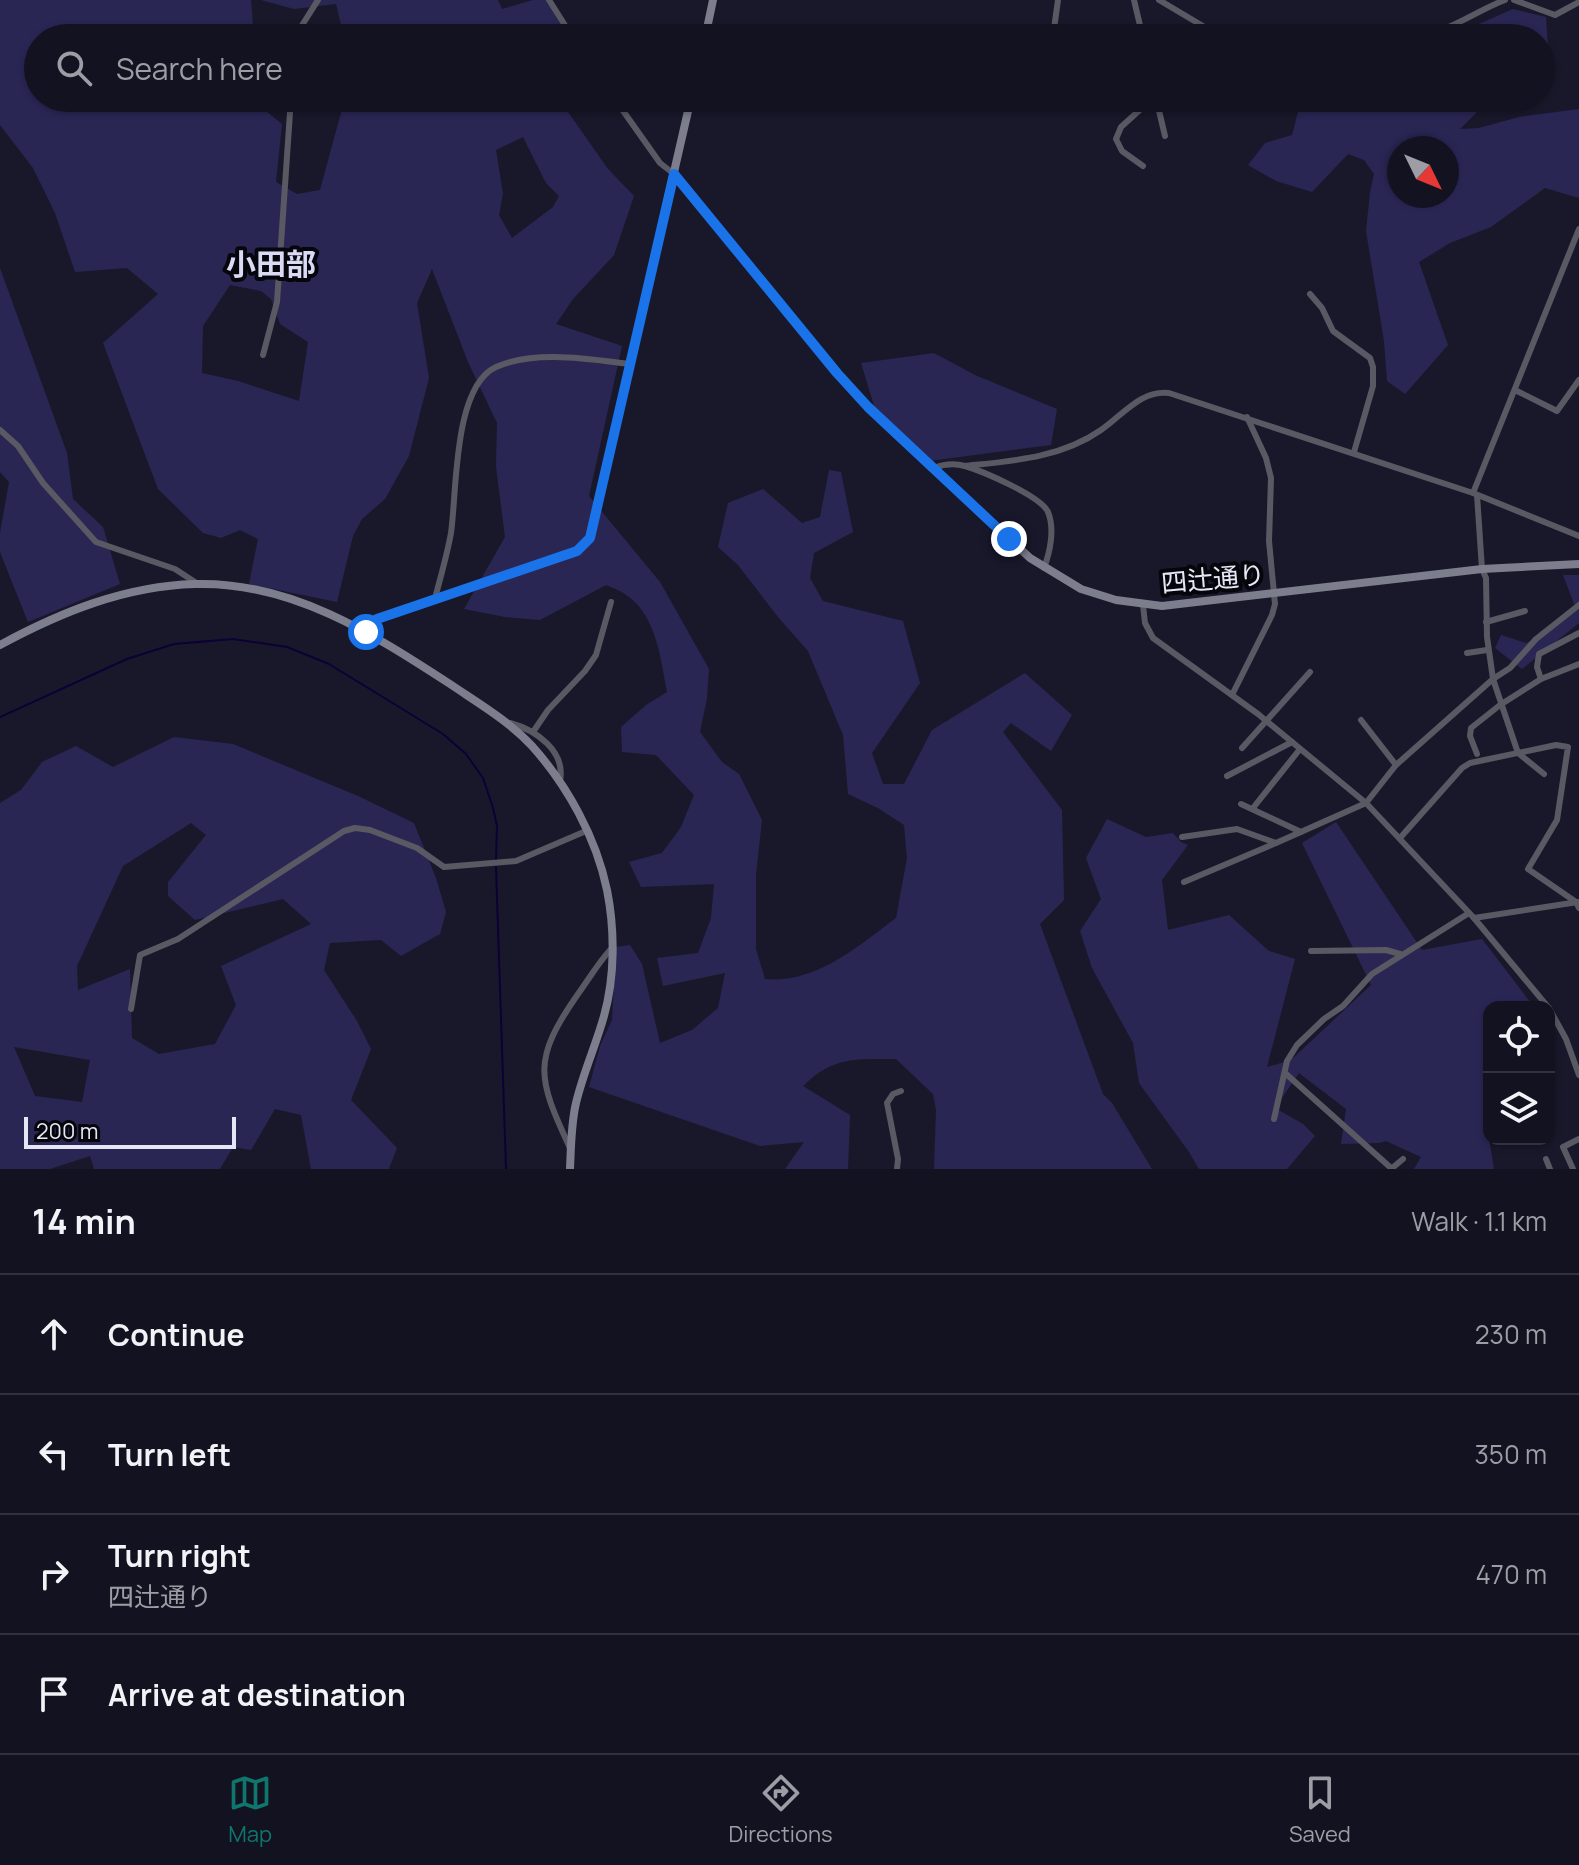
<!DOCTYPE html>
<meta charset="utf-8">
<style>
:root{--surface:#131220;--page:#20202d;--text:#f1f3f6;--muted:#9d9ea5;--line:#32323e;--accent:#0f766e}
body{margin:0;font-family:Manrope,"Noto Sans JP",sans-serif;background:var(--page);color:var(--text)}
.controls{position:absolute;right:24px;bottom:24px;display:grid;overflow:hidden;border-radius:16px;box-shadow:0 2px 6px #0004}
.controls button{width:72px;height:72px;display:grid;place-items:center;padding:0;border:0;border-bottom:2px solid var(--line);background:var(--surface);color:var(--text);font:40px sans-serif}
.compass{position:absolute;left:1387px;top:136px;width:72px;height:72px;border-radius:50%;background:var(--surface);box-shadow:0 2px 6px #0004;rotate:133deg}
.scale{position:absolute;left:24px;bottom:20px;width:212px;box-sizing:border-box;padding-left:8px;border:4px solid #e6e7f4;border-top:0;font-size:22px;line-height:28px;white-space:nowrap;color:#e6e7f4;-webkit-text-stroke:6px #05050c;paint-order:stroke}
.stop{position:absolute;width:24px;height:24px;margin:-18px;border:6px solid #1a73e8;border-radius:50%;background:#fff}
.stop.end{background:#1a73e8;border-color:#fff;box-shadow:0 2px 8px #0008}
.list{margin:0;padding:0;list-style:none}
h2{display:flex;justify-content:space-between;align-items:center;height:104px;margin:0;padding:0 32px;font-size:34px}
h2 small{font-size:26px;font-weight:400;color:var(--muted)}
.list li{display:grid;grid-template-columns:52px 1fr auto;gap:24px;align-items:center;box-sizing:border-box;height:120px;padding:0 32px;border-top:2px solid var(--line)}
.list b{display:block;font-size:30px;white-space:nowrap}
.list p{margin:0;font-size:26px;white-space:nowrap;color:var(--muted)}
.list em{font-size:26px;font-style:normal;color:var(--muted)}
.icon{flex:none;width:44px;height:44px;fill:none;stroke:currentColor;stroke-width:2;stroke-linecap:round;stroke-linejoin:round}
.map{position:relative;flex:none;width:1579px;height:1169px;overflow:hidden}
.search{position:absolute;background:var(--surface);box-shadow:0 2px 6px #0004;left:24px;right:24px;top:24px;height:88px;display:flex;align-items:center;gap:20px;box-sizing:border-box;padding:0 28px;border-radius:44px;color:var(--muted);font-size:30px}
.sheet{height:584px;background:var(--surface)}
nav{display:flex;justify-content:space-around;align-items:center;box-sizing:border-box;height:112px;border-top:2px solid var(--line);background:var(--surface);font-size:22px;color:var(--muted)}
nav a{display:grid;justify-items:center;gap:4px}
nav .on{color:var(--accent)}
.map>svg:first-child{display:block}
</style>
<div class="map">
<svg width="1579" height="1169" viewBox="0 0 1579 1169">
<rect width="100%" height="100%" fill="#19182b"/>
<g fill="#292654" fill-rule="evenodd">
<path d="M0,0H251L254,38H38V98H260L261,107L282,124L276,182L297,194L320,190L345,98H577L568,112L608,169L634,196L614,255L573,299L556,324L622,346L589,496L660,582L709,669L707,698L700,732L722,762L739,774L762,820L756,874V949L765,979C816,984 858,946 896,918L907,858L904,825L878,808L848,794L843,735L808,651L778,617L738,565L718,547L728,503L763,489L802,523L820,517L829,470L841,472L853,532L814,553L810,578L823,601L903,621L920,683L872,753L883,784H904L932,730L1025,673L1072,715L1051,751L1011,723L1003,732L1062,810L1064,900L1040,924L1103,1094L1112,1103L1152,1169H934L936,1110L933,1094L896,1059C856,1059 833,1056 803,1086L850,1115L848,1169H785L804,1142L760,1146L589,1087L600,1046L612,1020L616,947L630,945L642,964L660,1043L692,1030L718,1008L725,973L663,986L657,958L698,953L711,918L714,884L641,887L629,862L662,853L681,827L694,795L656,755L622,752L621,727L646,705L667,692C661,661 657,618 629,597C623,592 614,588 606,585L540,620L505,617L464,609L505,537L496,467L497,423L468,362L432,269L417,303L429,378L409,456L385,499L362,519L353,536L337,602L249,584L258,539L240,530L221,538L203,533L158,489L103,343L158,294L127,268L75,272L55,213L33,168L0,125ZM523,137L546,183L559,196L553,207L512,238L499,215L503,194L496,150ZM230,285L261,291L271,299L280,324L308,342L299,401L238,381L202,373L203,326Z"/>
<polygon points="261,0 498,0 502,9 533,0 546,0 569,38 344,38 336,4 294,9"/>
<polygon points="1513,9 1546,17 1550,75 1541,78 1541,38 1447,38"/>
<path d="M1324,98H1491L1460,129L1479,128L1519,117L1579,109V198L1545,188L1491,227L1450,243L1419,262L1448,345L1405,394L1387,381L1384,341L1366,231L1370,192L1374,174L1364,160L1348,154L1312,192L1276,181L1248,165L1265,143L1292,135L1298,112ZM1399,148H1447V196H1399Z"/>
<polygon points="0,268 67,453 73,499 103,527 120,584 28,622 0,552 0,533 9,482 0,472"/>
<polygon points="934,353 975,375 1057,409 1051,445 929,461 876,412 861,363"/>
<polygon points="1563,575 1579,575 1579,623 1522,669 1495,648 1501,635 1526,643 1546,634 1576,609"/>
<path d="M174,737L233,744L358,796L414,823L436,878L446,912L440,934L401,956L381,940L330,943L324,970L357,1021L371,1049L351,1100L397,1148L389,1169H311L301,1115L275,1109L251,1150L233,1147L220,1169H94L90,1156L50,1169H0V803L21,790L42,762L76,746L113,767ZM191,823L206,835L168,882V896L195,920L283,899L311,924L221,966L236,1005L215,1044L159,1054L132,1038L130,969L78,990L77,966L123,866ZM14,1047L90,1060L82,1102L35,1096Z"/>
<polygon points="1107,819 1146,837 1173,833 1181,842 1188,845 1162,880 1168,930 1229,915 1269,951 1295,959 1267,1067 1291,1060 1371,985 1302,843 1336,822 1422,950 1482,939 1534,1007 1489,1007 1488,1132 1494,1169 1414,1169 1421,1157 1386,1141 1379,1143 1341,1144 1346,1109 1299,1073 1275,1108 1303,1124 1315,1136 1287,1169 1199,1169 1189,1152 1139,1083 1133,1043 1092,968 1080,931 1101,899 1086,858"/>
</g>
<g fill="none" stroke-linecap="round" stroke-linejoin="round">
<g stroke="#0c0034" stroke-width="2">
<polyline points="0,717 127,659 174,644 233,639 287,647 329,664 443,734 466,754 483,778 493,808 497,826 496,860"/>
<polyline points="496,867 506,1169"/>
</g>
<g stroke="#595964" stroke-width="6">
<polyline points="549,0 573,38"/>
<polyline points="1134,0 1143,38"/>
<polyline points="1159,0 1223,38"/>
<polyline points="1514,0 1555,15 1579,2"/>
<polyline points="1053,36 1058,0"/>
<polyline points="294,38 318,0"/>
<path d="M1285,38C1329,18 1379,41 1425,34C1454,29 1478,10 1505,0"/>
<polyline points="614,98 660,163 674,174"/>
<polyline points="1156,98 1165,136"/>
<polyline points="1143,166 1122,151 1116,139 1121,127 1153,98"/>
<polyline points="1310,294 1322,308 1333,331 1370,358 1373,367 1373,386 1354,452"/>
<polyline points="263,355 277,302 291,98"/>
<polyline points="1515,390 1557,411 1579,380"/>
<polyline points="0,430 18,446 43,483 96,542 175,569 198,584"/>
<path d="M965,466C1012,461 1061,458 1101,430C1123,415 1140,390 1169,393L1473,493L1579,536"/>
<path d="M934,468C944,464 954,463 965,466C982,471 1041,496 1048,512C1055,529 1050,552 1044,568"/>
<polyline points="1473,493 1579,229"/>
<polyline points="1477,495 1482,569 1486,578 1487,637 1493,679 1518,753 1544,774"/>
<path d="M435,598C441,576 447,555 451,533C457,492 453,387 496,367C535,350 588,359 629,364"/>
<polyline points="1143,605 1145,623 1153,638 1258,714 1366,803 1474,918 1548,1007"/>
<polyline points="1486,622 1525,611"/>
<polyline points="1467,653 1487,650"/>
<polyline points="1541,679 1537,667 1539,654 1579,633"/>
<polyline points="1232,695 1272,615 1275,604 1269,541 1271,478 1266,458 1247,417"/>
<polyline points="1361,720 1396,765"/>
<path d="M510,723C536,730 566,751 560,781"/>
<polyline points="533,732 548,710 585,671 596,655 611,602"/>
<polyline points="1242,748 1310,672"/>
<polyline points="1477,754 1470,736 1471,728 1500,705 1541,679 1579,664"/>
<polyline points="1227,776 1292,742"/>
<polyline points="1241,804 1301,832"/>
<polyline points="1253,808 1300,749"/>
<polyline points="1182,837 1237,829 1276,843 1366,803 1396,765 1493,679 1510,668 1536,639 1579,605"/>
<polyline points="1400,838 1462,768 1470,763 1556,745 1568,747 1557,820 1528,869 1576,902 1579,908"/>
<polyline points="1184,882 1276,843"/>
<polyline points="1474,918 1578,902"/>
<polyline points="1311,951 1386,950 1400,954"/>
<polyline points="1549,1008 1566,1039 1579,1075"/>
<polyline points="131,1009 140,955 178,939 344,831 355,828 370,830 417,848 444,867 516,861 586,831"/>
<polyline points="1285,1073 1391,1168"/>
<polyline points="1274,1119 1287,1061 1297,1045 1324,1019 1343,1006 1372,974 1469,913"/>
<path d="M570,1148C537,1077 532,1060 578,994C589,979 598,963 611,949"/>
<polyline points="1546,1159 1550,1169"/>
<polyline points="897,1169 898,1159 887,1103 893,1094 901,1091"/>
<polyline points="1391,1169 1403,1159"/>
<polyline points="1573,1169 1563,1147 1579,1139"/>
</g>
<g stroke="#7c7d8d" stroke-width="8">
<polyline points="705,38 713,0"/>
<polyline points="674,174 837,373 868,407 1030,558 1081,589 1116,600 1162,606 1482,569 1579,564"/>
<polyline points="366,632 377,619 577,551 590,538 691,98"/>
<path d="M0,645C61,612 125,586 195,584C291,581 373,634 450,684C478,703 509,721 532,746C567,785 596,837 607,890C615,930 615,977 604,1016C596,1045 583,1073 576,1103C571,1124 571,1147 570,1169"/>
</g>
</g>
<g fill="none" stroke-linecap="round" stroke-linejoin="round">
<polyline stroke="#1a73e8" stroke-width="10" points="366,632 377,619 577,551 590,538 674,174 837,373 868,407 1009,539"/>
</g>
<g text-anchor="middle" stroke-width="8" stroke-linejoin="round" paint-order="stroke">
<g font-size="26" fill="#e6e7f4" stroke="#05050c">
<text transform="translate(1213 579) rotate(-5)" y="9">四辻通り</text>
</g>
<g font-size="30" font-weight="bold" fill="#d9dbf5" stroke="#05050c">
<text x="271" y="275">小田部</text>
</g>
</g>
</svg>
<div class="controls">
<button><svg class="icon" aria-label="locate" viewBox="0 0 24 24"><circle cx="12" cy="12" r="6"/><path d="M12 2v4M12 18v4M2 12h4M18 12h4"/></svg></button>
<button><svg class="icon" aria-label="layers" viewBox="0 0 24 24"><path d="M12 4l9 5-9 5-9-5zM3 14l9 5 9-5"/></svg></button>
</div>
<svg class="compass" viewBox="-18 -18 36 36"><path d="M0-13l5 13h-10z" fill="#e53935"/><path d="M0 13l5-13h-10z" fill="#9d9ea5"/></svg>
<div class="scale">200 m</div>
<div class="stop" style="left:366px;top:632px"></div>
<div class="stop end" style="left:1009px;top:539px"></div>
<div class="search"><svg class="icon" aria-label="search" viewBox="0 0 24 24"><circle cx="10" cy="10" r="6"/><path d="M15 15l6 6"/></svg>Search here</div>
</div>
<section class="sheet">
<h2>14 min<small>Walk · 1.1 km</small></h2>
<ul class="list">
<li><svg class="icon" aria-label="ahead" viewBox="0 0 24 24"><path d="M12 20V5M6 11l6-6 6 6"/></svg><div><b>Continue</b></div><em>230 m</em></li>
<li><svg class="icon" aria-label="left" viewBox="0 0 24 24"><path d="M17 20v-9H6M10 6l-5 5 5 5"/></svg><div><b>Turn left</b></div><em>350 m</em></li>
<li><svg class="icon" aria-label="right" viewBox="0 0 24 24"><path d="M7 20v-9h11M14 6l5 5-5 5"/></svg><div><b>Turn right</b><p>四辻通り</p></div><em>470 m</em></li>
<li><svg class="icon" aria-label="arrive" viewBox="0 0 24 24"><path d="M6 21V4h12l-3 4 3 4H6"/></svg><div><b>Arrive at destination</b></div></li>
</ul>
</section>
<nav>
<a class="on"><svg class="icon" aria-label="map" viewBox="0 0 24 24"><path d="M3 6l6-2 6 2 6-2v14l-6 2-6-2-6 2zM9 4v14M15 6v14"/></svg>Map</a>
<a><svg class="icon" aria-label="directions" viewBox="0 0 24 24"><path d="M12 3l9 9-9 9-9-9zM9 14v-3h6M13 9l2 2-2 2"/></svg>Directions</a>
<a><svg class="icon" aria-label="saved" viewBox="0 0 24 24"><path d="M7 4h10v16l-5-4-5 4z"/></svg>Saved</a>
</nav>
